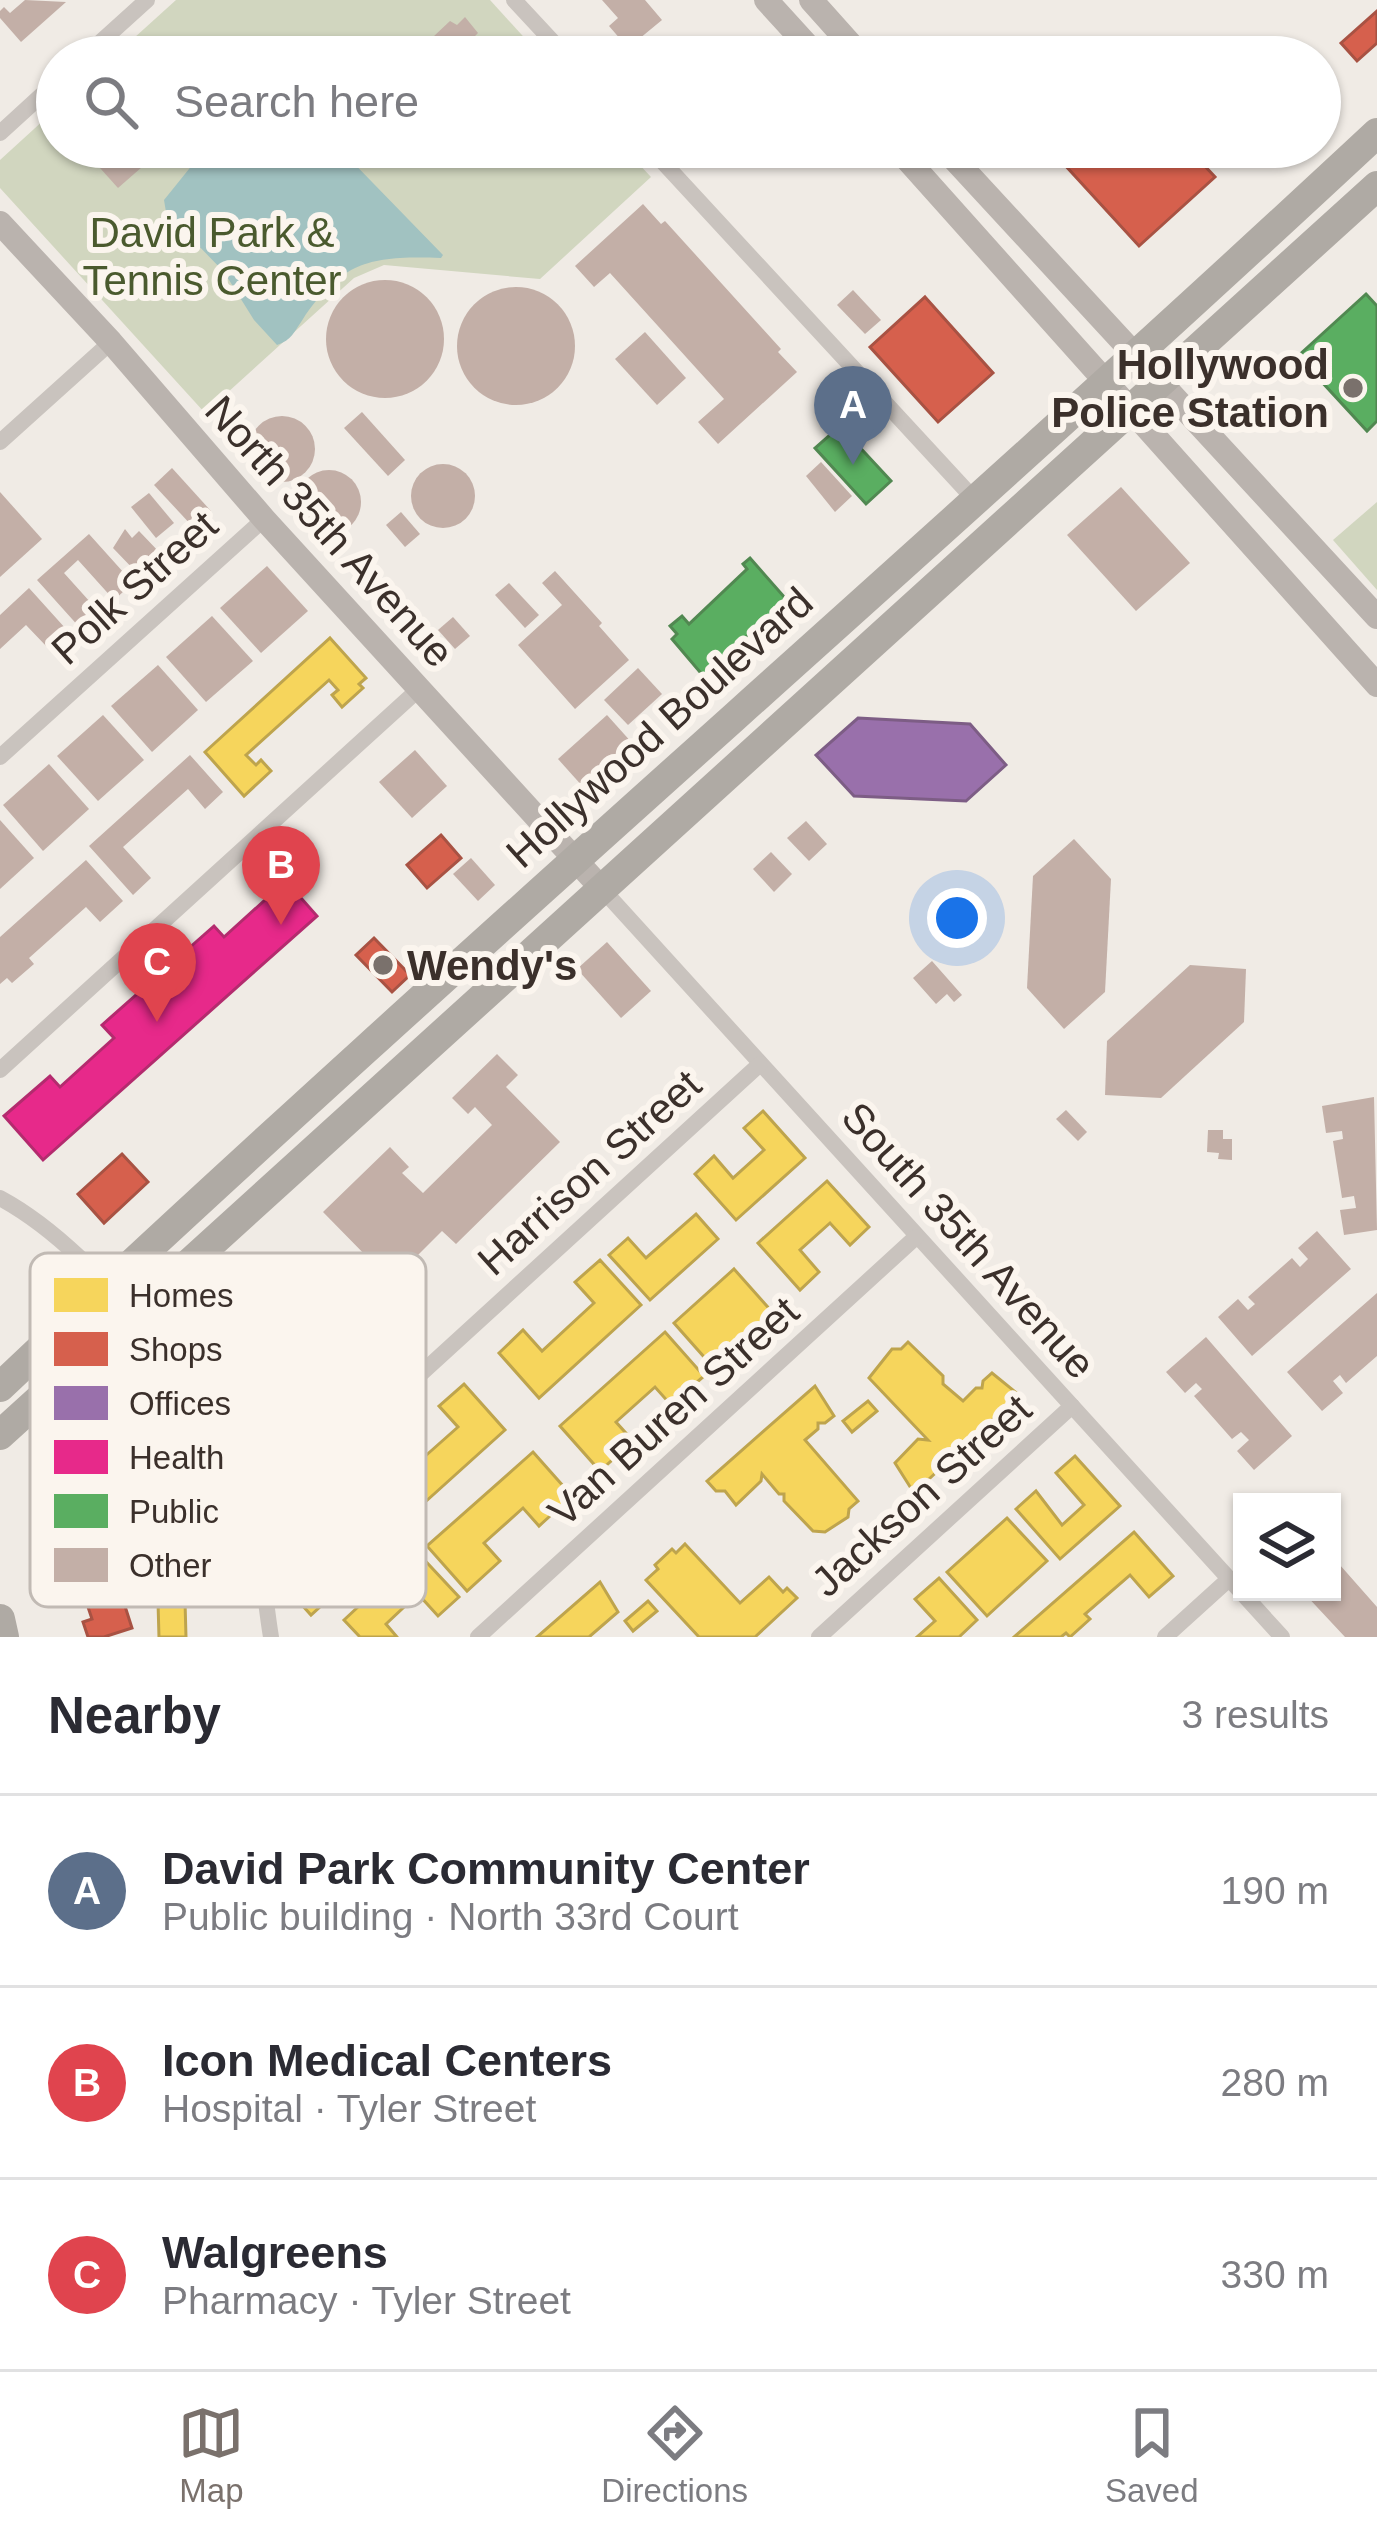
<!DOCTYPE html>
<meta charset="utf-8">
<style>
:root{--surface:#fff;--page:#f2f2f3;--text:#2b2b33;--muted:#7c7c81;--line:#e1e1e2;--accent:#7a716c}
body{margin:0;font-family:Arial,sans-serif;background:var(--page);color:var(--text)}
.controls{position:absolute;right:36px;bottom:36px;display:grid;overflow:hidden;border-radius:0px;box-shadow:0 3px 9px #0004}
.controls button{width:108px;height:108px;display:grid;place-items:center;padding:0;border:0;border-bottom:3px solid var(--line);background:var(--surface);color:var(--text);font:60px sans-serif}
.you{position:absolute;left:957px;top:918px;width:42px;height:42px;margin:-30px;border:9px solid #fff;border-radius:50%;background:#1a73e8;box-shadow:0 0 0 18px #1a73e833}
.badge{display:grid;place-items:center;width:78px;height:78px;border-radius:50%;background:var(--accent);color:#fff;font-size:39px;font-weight:700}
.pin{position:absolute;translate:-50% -99px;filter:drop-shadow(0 3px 6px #0008)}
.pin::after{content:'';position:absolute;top:63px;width:42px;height:36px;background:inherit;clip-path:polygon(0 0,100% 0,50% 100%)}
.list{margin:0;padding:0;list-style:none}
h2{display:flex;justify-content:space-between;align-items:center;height:156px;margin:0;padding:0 48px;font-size:51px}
h2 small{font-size:39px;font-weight:400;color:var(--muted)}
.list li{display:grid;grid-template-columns:78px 1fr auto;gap:36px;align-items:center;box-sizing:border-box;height:192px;padding:0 48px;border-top:3px solid var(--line)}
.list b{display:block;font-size:45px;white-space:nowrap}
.list p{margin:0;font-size:39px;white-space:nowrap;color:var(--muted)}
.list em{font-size:39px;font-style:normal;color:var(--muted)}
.icon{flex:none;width:66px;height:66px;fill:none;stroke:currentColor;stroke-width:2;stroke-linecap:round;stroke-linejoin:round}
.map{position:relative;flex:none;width:1377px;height:1637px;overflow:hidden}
.search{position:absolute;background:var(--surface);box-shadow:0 3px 9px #0004;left:36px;right:36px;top:36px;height:132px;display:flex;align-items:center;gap:30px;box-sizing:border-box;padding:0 42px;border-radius:66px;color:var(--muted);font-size:45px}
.sheet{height:732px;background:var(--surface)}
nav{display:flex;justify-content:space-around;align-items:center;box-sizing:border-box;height:168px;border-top:3px solid var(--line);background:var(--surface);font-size:33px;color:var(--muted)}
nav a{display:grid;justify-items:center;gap:6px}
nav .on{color:var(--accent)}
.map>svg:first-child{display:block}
</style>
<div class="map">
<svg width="1377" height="1637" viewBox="0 0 1377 1637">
<rect width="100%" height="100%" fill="#f0ebe5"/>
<g fill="#d1d6bf">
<polygon points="176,0 490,0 542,57 113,57"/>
<polygon points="57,108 57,147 623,147 651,177 540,279 384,265 354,278 205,413 0,188 0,160"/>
<polygon points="1377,502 1377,590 1333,540"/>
</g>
<path fill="#a1c2c1" d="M187,147H338L443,255L441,258C372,256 343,260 303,319C294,332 292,340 277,345L254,320L224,272L166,212L164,200L193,164Z"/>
<g fill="#f6d55c" stroke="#bea44d" stroke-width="3">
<polygon points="330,638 366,678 359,684 363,688 342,707 332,695 338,690 329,680 246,755 256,765 261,760 271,771 244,796 205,752"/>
<polygon points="763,1111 805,1158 736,1220 695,1174 714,1156 733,1178 764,1150 744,1128"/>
<polygon points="827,1181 869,1227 850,1245 830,1223 800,1250 819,1272 800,1290 758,1243"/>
<polygon points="696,1214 718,1239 650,1300 609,1255 628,1238 646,1258"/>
<polygon points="600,1260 641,1305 539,1398 499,1353 523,1330 542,1351 594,1303 575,1282"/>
<polygon points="734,1269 773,1313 713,1367 674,1323"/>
<polygon points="665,1332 704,1376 671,1405 655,1387 616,1422 633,1441 600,1471 560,1426"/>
<polygon points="908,1342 943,1376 943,1384 963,1401 976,1388 982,1388 983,1381 992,1373 1019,1395 914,1493 895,1463 918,1439 928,1440 869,1378 892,1349 901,1349"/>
<polygon points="464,1384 505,1430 403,1522 362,1476 387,1454 405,1474 458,1427 439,1406"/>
<polygon points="815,1386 834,1416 825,1423 818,1423 818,1429 805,1440 858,1501 849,1509 848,1517 825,1532 813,1531 784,1501 784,1494 779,1494 762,1474 761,1481 736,1505 725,1491 716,1491 707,1481"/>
<polygon points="868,1401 877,1411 852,1432 843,1421"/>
<polygon points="533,1452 572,1496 539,1526 523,1508 484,1543 500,1561 467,1591 427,1546"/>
<polygon points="1075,1456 1120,1506 1060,1559 1016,1509 1036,1491 1062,1525 1084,1505 1056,1473"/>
<polygon points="1007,1518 1047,1561 987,1616 947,1572"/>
<polygon points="191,1528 201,1553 170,1565 185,1601 186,1637 159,1637 158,1602 137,1549"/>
<polygon points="1134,1532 1173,1576 1149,1597 1130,1575 1085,1614 1090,1619 1070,1637 1066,1633 1061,1637 1014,1637"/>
<polygon points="685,1544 740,1603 769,1577 783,1592 787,1588 797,1598 755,1637 699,1637 646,1580 658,1569 655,1565 672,1549 676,1553"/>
<polygon points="417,1552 459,1597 438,1616 418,1594 386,1624 397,1637 360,1637 344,1620"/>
<polygon points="338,1556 355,1575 311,1615 294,1596"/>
<polygon points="939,1578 977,1620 959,1637 917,1637 935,1621 915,1599"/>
<polygon points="600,1582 618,1612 589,1637 537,1637"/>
<polygon points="648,1601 657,1611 633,1631 625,1621"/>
</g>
<g fill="#d6604d" stroke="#a85243" stroke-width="3">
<polygon points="1377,11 1377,43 1357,61 1341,43"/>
<polygon points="1056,147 1187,147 1215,177 1139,246 1052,151"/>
<polygon points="925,297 993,373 938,422 870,347"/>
<polygon points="441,835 461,858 427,888 407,865"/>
<polygon points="374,938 410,975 392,992 356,955"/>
<polygon points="122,1154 148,1182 104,1223 78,1194"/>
<polygon points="99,1525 132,1628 104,1637 88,1637 83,1622 92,1619 70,1553 66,1555 61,1537"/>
</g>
<polygon fill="#9970ab" stroke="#7d5d85" stroke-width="3" points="858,718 970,724 1006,765 966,801 854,796 816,755"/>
<polygon fill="#e7298a" stroke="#b32b6e" stroke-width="3" points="286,881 317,916 43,1160 4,1116 50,1076 60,1087 114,1038 102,1025 214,926 224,937"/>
<g fill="#5aae61" stroke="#518851" stroke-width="3">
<polygon points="1366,294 1377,306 1377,421 1367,431 1298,356"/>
<polygon points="840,426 891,481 866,504 815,448"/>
<polygon points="750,558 786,599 781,603 787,610 756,638 752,633 746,637 751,643 705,678 672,639 677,634 670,626 682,616 689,624 747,569 743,564"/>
</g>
<g fill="#c3afa7">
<polygon points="25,0 66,2 21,42 0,18 0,11 4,7 10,13"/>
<polygon points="602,0 645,0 662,20 628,48 609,26 618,18"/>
<polygon points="465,17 478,33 475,36 484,40 485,47 478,57 421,57 417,52 450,21 457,25"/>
<polygon points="103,147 153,147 158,153 118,188 91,158"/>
<polygon points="643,204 661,224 665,221 781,349 778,352 797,372 718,444 698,422 724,399 610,273 594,287 575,266"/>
<circle cx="385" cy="339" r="59"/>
<circle cx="516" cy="346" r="59"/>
<polygon points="853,290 881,320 865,334 837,305"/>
<polygon points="645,332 686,378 657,405 615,359"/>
<polygon points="362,412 405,460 388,476 344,428"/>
<circle cx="282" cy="449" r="33"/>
<polygon points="821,462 852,496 835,512 806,476"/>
<circle cx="443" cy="496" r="32"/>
<polygon points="172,468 211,511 193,527 154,485"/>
<circle cx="329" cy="502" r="32"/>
<polygon points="1121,487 1190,563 1136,611 1067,535"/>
<polygon points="0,492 42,539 0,577"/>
<polygon points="149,493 174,523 156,538 131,507"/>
<polygon points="401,512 420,534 405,547 386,525"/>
<polygon points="125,529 132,538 139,531 161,554 139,575 113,548"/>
<polygon points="89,534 133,583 114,600 78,560 64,573 100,613 81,629 37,580"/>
<polygon points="267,566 308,611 261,653 220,608"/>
<polygon points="555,571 602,623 599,626 629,660 575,709 518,645 562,605 542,583"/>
<polygon points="509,583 539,615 525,628 495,595"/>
<polygon points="29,588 66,629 47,647 26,625 0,649 0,615"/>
<polygon points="212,616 253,661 206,702 166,657"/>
<polygon points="453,617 470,636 455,649 438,630"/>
<polygon points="158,665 198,710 152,752 111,706"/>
<polygon points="638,668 662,694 628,725 604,700"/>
<polygon points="103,715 144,760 98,801 57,756"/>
<polygon points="607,715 633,744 584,788 558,759"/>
<polygon points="415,750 447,786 412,818 379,782"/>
<polygon points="190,755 223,792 205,809 188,789 123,847 151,878 133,895 89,846"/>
<polygon points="49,764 89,809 43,851 3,805"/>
<polygon points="0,820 34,858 0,889"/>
<polygon points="806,821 827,844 809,861 787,838"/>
<polygon points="1074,839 1111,879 1105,992 1064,1029 1027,988 1033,876"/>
<polygon points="771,852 792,874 774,892 753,869"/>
<polygon points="471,858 495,885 478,901 453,874"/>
<polygon points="86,860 123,901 100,922 86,907 29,958 34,964 12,983 7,978 0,984 0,937"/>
<polygon points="607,942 651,991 621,1018 577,969"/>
<polygon points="932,961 962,995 954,1002 947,994 936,1004 913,978"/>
<polygon points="1190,965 1246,969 1244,1022 1161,1098 1105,1095 1107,1041"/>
<polygon points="497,1054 518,1075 506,1087 560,1142 456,1244 442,1231 413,1260 420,1267 394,1293 368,1268 373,1263 323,1212 390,1147 409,1167 402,1173 423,1193 492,1125 475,1107 468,1114 452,1098"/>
<polygon points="1374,1097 1377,1230 1344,1235 1340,1210 1356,1208 1354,1196 1342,1198 1333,1141 1343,1139 1342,1131 1326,1133 1322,1106"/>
<polygon points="1066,1110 1087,1132 1078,1141 1056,1119"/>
<polygon points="1208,1130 1223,1130 1223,1139 1232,1139 1232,1160 1218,1159 1219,1153 1207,1152"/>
<polygon points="1317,1231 1351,1269 1252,1356 1218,1317 1238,1299 1248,1310 1255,1304 1248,1297 1292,1258 1300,1267 1308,1259 1298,1248"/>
<polygon points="1377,1293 1377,1356 1346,1383 1340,1375 1333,1381 1343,1393 1322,1411 1287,1372"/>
<polygon points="1206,1337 1292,1436 1254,1470 1237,1451 1249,1440 1241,1432 1232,1439 1194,1396 1202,1389 1196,1383 1185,1393 1166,1372"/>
<polygon points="1332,1556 1377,1607 1377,1637 1345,1637 1303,1592 1332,1592"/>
</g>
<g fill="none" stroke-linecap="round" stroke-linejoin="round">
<g stroke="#c9c3be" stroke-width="16">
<polyline points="514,0 567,57"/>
<polyline points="84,57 147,0"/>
<polyline points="0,133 57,81"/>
<polyline points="649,147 974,499"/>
<polyline points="0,442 111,342"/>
<polyline points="0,757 264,519"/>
<polyline points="603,890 1282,1637"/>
<polyline points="0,1070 419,689"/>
<path d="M0,1198C104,1254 222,1414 253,1528C263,1563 265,1601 271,1637"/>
<polyline points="253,1527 760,1064"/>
<polyline points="478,1637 916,1237"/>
<polyline points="819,1637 1072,1406"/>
<polyline points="1165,1637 1229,1579"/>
</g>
<g stroke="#bab3ae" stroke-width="24">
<polyline points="766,0 818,57"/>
<polyline points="811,0 862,57"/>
<polyline points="896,147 1377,685"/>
<polyline points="943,147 1377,617"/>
<polyline points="0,223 111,342 264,519 603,890"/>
</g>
<g stroke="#afaaa4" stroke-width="30">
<path d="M0,1387C452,961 923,556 1377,133"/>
<polyline points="0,1435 1377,186"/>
<polyline points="0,1619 4,1637"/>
</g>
</g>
<g fill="#7a716c" stroke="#fbf5ee" stroke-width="4.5">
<circle cx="1353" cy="388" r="12"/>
<circle cx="383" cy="965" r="12"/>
</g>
<g text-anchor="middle" stroke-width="12" stroke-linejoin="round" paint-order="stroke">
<g font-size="42" fill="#4a5a2e" stroke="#fbf5ee">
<text x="212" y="247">David Park &amp;<tspan x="212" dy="48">Tennis Center</tspan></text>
</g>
<g font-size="42" font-weight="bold" fill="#3b302b" stroke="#fbf5ee" text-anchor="end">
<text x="1329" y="379">Hollywood<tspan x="1329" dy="48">Police Station</tspan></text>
<text x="407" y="980" text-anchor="start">Wendy's</text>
</g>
<g font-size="42" fill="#3b302b" stroke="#fbf5ee">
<text transform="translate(330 531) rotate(48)" y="15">North 35th Avenue</text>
<text transform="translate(134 587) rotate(-42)" y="15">Polk Street</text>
<text transform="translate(659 727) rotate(-42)" y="15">Hollywood Boulevard</text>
<text transform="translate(589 1172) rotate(-42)" y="15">Harrison Street</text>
<text transform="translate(969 1240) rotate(48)" y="15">South 35th Avenue</text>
<text transform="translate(673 1411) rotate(-42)" y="15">Van Buren Street</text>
<text transform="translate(921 1495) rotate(-42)" y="15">Jackson Street</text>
</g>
</g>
<rect x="30" y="1253" width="396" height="354" rx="18" fill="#fbf5ee" stroke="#c1bab4" stroke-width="3"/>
<rect x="54" y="1278" width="54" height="34" fill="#f6d55c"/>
<rect x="54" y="1332" width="54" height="34" fill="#d6604d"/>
<rect x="54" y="1386" width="54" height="34" fill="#9970ab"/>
<rect x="54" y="1440" width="54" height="34" fill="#e7298a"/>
<rect x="54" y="1494" width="54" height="34" fill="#5aae61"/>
<rect x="54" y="1548" width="54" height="34" fill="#c3afa7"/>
<g font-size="33" fill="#3b302b">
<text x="129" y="1307">Homes</text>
<text x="129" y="1361">Shops</text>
<text x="129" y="1415">Offices</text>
<text x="129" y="1469">Health</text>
<text x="129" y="1523">Public</text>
<text x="129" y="1577">Other</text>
</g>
</svg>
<div class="controls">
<button><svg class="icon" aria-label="layers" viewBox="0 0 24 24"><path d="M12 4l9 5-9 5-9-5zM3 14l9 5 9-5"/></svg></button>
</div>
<div class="you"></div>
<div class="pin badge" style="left:853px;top:465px;background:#5c6f8a">A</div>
<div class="pin badge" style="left:281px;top:925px;background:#e0444e">B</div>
<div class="pin badge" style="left:157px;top:1022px;background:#e0444e">C</div>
<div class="search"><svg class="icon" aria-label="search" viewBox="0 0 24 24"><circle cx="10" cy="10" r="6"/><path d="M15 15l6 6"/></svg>Search here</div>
</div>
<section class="sheet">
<h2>Nearby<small>3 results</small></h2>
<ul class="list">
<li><span class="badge" style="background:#5c6f8a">A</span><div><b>David Park Community Center</b><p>Public building · North 33rd Court</p></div><em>190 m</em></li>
<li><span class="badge" style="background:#e0444e">B</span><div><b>Icon Medical Centers</b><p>Hospital · Tyler Street</p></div><em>280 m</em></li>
<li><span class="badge" style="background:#e0444e">C</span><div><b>Walgreens</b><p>Pharmacy · Tyler Street</p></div><em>330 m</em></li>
</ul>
</section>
<nav>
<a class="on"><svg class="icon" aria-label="map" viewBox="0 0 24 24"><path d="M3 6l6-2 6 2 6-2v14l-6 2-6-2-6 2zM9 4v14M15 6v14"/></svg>Map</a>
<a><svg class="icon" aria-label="directions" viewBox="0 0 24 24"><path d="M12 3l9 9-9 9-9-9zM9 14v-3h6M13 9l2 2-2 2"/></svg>Directions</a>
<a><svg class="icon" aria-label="saved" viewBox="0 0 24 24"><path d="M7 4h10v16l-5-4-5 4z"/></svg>Saved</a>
</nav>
